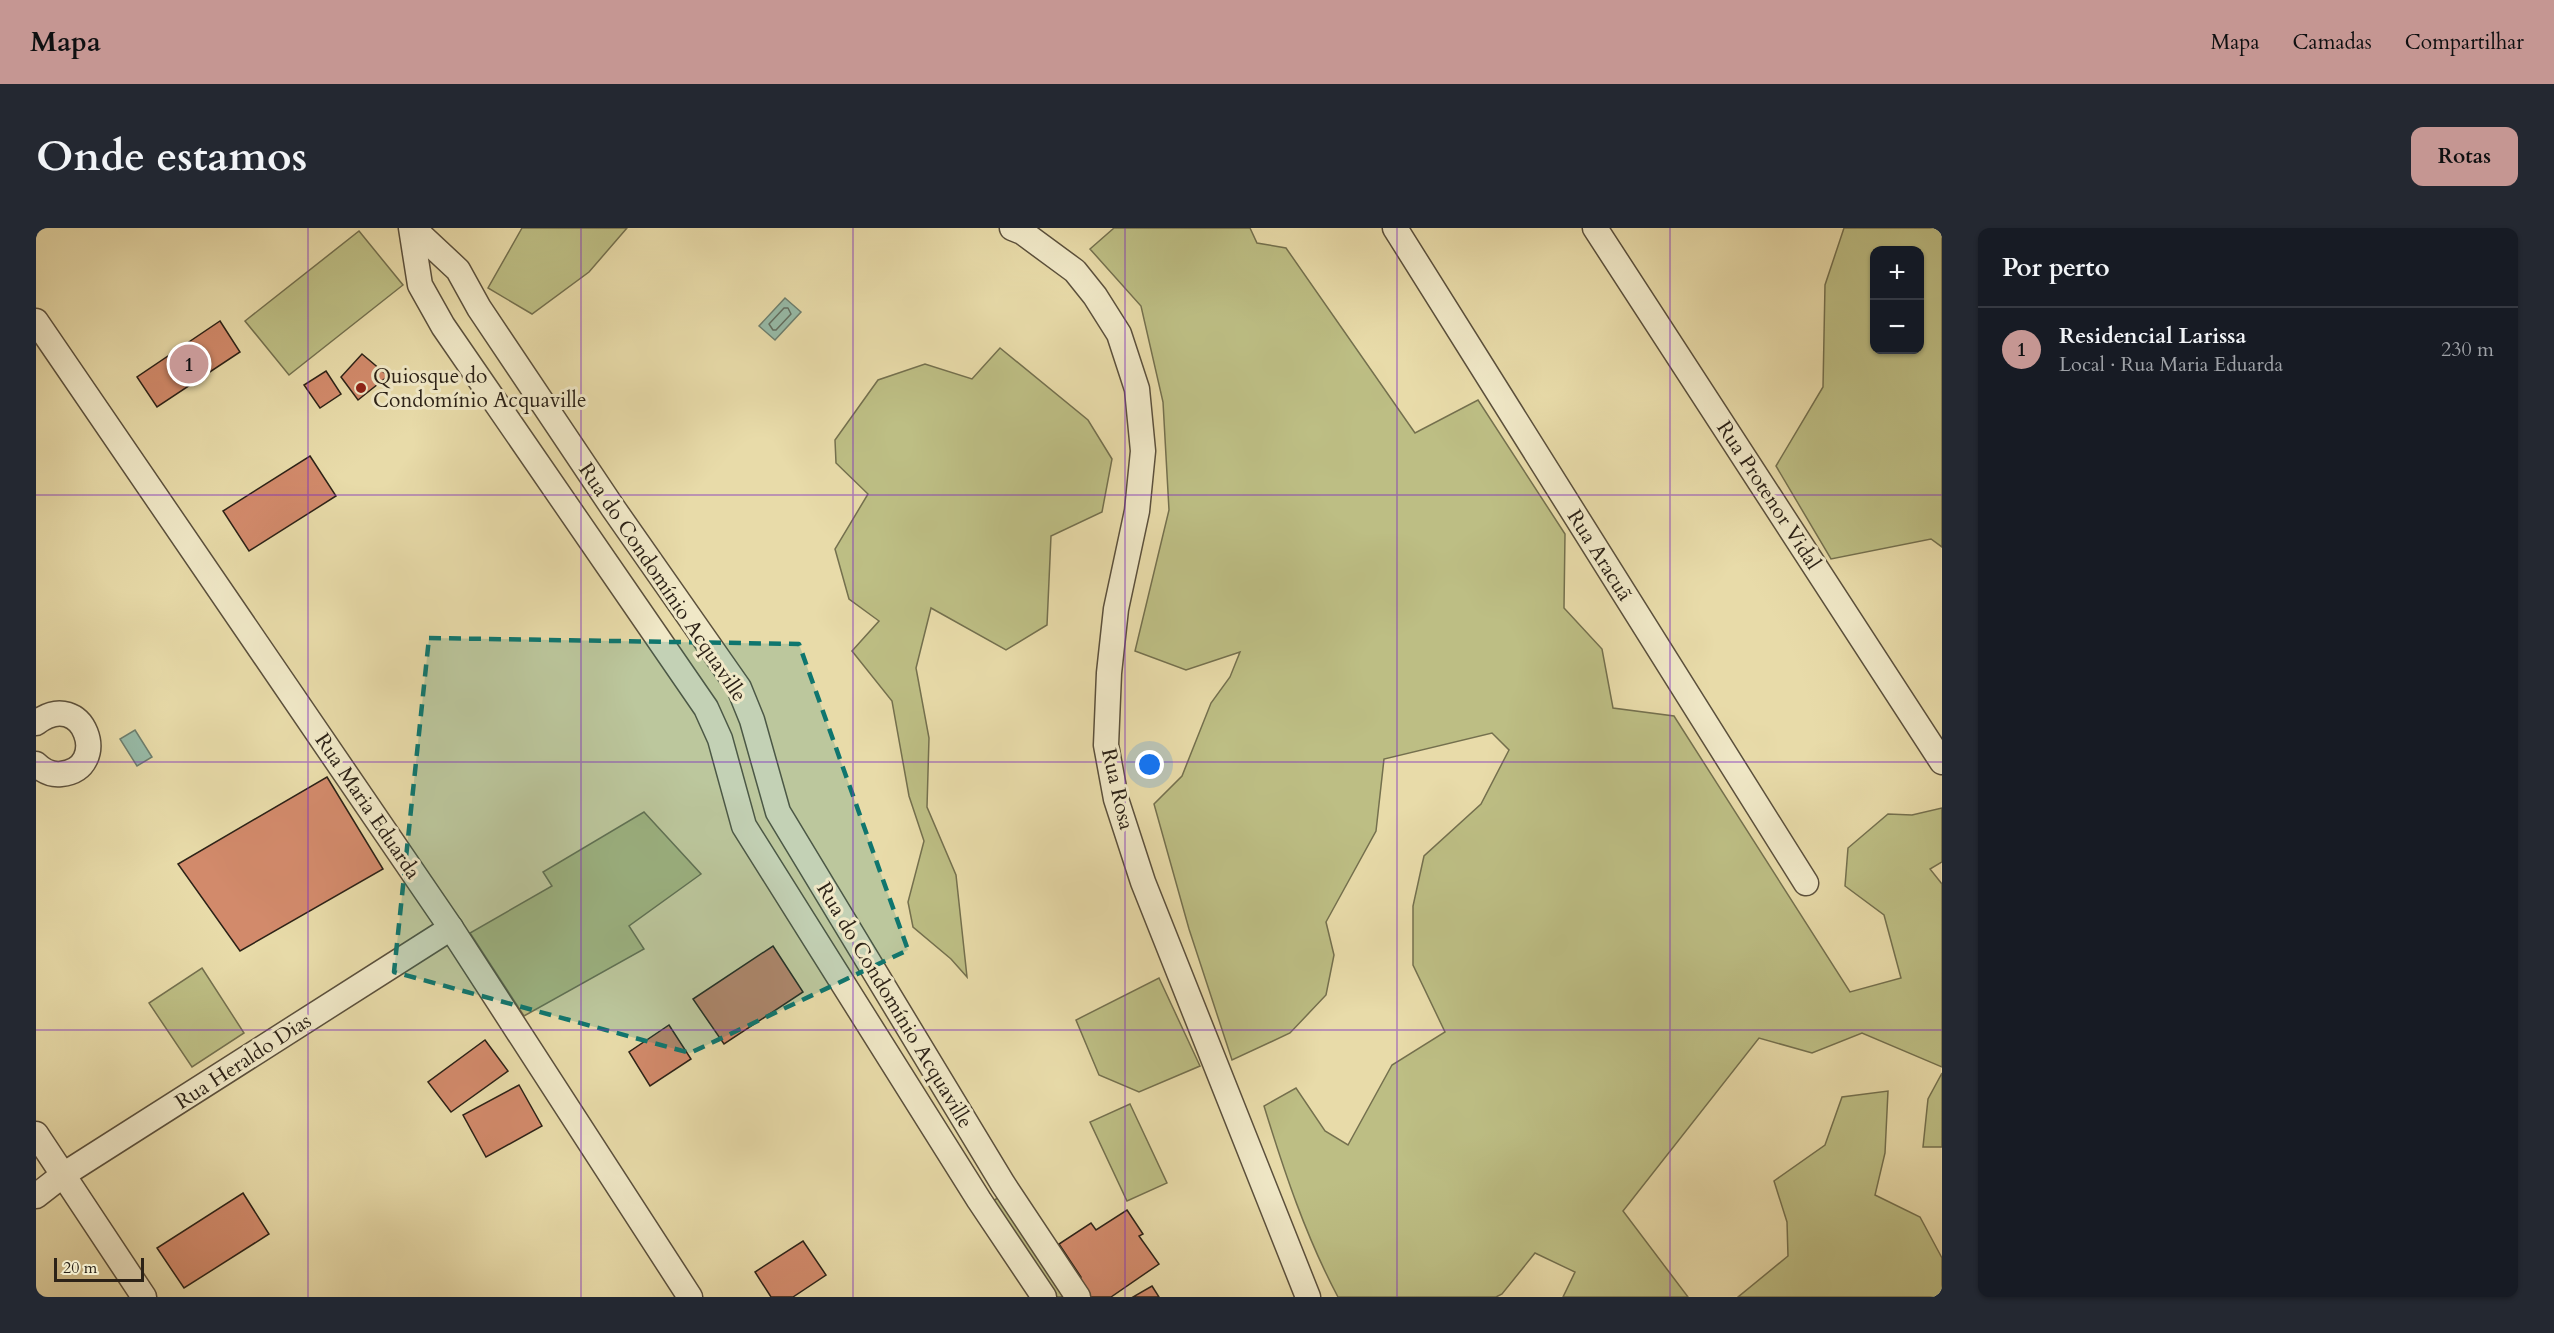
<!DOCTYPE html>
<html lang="pt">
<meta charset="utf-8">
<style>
:root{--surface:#171b24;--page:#242831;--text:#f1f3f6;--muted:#9ea1a6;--line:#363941;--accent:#c59692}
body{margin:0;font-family:Cardo,serif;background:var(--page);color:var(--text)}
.controls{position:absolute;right:18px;top:18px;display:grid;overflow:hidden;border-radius:12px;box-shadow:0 2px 4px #0004}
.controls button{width:54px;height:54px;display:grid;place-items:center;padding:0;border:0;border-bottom:2px solid var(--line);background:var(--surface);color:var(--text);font:30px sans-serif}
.scale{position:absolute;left:18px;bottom:15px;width:90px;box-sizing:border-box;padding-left:6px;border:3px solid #2c2217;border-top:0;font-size:16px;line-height:21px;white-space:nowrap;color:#2c2217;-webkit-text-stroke:4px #f0e8c7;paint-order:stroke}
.you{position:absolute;left:1114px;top:537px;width:21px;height:21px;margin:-15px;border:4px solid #fff;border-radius:50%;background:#1a73e8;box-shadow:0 0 0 9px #1a73e833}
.badge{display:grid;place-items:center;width:39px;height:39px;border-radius:50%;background:var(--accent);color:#111;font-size:20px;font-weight:700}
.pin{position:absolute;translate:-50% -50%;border:3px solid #fff;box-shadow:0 2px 6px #0006}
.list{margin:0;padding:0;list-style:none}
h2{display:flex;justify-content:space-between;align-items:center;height:78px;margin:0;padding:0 24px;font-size:26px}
h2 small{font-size:20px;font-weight:400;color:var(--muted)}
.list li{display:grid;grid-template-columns:39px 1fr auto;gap:18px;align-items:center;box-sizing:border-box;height:84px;padding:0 24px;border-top:2px solid var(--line)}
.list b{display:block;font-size:22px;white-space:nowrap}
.list p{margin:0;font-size:20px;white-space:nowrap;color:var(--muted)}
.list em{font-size:20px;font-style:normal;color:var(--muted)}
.map{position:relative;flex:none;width:1906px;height:1069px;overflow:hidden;border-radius:12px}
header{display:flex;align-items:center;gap:36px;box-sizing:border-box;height:84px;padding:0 30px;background:var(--accent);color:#111}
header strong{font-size:28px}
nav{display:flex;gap:33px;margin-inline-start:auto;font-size:21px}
.intro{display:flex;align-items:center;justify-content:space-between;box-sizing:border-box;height:144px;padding:0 36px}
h1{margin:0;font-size:42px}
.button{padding:15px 27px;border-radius:12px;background:var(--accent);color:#111;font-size:21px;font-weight:700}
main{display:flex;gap:36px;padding:0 36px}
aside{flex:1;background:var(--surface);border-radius:12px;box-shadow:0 2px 4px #0004}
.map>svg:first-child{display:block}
</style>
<header>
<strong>Mapa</strong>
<nav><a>Mapa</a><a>Camadas</a><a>Compartilhar</a></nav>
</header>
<div class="intro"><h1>Onde estamos</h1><a class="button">Rotas</a></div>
<main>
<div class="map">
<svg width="1906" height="1069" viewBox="0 0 1906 1069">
<rect width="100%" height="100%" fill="#e8dba9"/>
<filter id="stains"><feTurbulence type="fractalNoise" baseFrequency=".00333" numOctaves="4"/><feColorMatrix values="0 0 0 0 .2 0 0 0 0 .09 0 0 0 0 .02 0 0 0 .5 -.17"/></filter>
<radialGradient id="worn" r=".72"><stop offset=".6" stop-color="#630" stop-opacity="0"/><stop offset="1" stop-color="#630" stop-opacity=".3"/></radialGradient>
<g fill="#bdbe84" stroke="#74704e" stroke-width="1.5" fill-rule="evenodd">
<polygon points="486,0 591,0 553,44 496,86 452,60"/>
<path d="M1078,0H1214L1221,15L1250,20L1379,205L1442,172L1529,306L1528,380L1566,421L1577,480L1638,488L1814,764L1865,750L1848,687L1809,658L1812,620L1852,586L1876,587L1906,580V634L1894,641L1906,656V839L1826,805L1776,825L1723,810L1587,983L1652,1069H1527L1539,1044L1499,1025L1466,1066L1460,1069H1302C1270,1009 1248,943 1228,878L1260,860L1289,903L1312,917L1356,837L1409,804L1377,737V678L1388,628L1445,576L1473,522L1456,505L1348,531L1340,603L1290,694L1298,727L1290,767L1254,805L1196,832L1153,701L1118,576L1146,548L1175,475L1194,449L1204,424L1150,442L1099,423L1133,282L1127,174L1105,78L1054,21Z"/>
<path d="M1808,0H1906V319L1895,311L1795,331L1740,238L1787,159L1789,57ZM1838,22H1884V122H1838Z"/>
<polygon points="323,3 367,57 253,147 209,93"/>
<polygon points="964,120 1052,192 1076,231 1066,284 1015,308 1011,397 970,422 895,380 880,440 893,510 891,579 920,647 931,749 915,731 877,699 872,674 888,613 873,568 856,473 816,423 843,393 813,371 799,321 832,266 800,235 799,212 842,152 889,136 936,151"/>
<polygon points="608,584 665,646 593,698 608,721 488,788 434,705 516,658 507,644"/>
<polygon points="166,740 208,805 156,839 113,775"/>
<polygon points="1123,750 1164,838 1103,864 1063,847 1040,792"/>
<polygon points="1906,845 1906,919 1887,919 1892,871"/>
<polygon points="1852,863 1849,925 1839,967 1884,989 1906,1030 1906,1069 1702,1069 1752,1028 1751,994 1738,953 1789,917 1806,869"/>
<polygon points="1094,876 1131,955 1091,973 1054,894"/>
<polygon points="965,968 1032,1069 1019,1069 955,974"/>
</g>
<g fill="#97bba8" stroke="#6c7e6e" stroke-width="1.5">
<polygon points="749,70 765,84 739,112 723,98"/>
<polygon points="99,502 116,529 101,538 84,511"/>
</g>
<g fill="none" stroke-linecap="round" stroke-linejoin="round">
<polygon stroke="#626e60" stroke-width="1.5" points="748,80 752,80 755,86 740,102 737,102 733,96"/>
</g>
<g fill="#d28a6b" stroke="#2c2217" stroke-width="1.5">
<polygon points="184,93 204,124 121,179 101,149"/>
<polygon points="326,126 352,148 322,172 305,149"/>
<polygon points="290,143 305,166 284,180 268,157"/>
<polygon points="274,228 300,268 213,323 187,283"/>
<polygon points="291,549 347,641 204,723 142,636"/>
<polygon points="737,718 767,764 688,816 657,771"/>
<polygon points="633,797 655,831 614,858 593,824"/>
<polygon points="449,812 472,843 415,884 392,854"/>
<polygon points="483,857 506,898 450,929 427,887"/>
<polygon points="207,965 233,1006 148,1060 121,1020"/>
<polygon points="1091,982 1107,1006 1103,1008 1123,1036 1075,1069 1050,1069 1040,1053 1045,1049 1023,1016 1055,995 1060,1002"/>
<polygon points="767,1013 790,1047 757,1069 735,1069 719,1044"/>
<polygon points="1116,1058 1123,1069 1097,1069"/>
</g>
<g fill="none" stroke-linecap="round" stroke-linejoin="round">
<g stroke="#5b503c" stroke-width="27">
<g id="minor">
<polyline points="375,0 384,57 407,98 670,480 684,511 708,598 943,972 1008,1069"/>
<polyline points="377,0 422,42 443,80 577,280 703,460 716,492 742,584 967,956 1042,1069"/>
<polyline points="976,0 986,4 1039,43 1059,68 1083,106 1101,161 1107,223 1101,283 1080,381 1073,445 1070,517 1080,571 1107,654 1272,1069"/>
<polyline points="1359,0 1770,655"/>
<polyline points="1559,0 1906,534"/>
<polyline points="0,93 415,700 654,1069"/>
<path d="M0,495C48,458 76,541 25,546C16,547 7,543 0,536"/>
<polyline points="0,906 108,1069"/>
<polyline points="0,968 27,947 415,700"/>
</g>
</g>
<use href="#minor" stroke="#f0e8c7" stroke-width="24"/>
</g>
<path fill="#0f766e" fill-opacity="0.2" stroke="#0f766e" stroke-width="4.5" stroke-dasharray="12 8" stroke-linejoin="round" d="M393,410L763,416L872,722L654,825L358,744Z"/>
<path fill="none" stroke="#7b2cbf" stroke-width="1.5" stroke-opacity="0.55" d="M272,0V1069M545,0V1069M817,0V1069M1089,0V1069M1361,0V1069M1634,0V1069M0,267H1906M0,534H1906M0,802H1906"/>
<circle fill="#8f2418" stroke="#f0e8c7" stroke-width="2" cx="325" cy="160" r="6"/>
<g text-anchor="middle" stroke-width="6" stroke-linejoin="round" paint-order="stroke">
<g font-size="21" fill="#2c2217" stroke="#f0e8c7" text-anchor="start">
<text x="337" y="155">Quiosque do<tspan x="337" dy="24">Condomínio Acquaville</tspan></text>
</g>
<g font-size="21" fill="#2c2217" stroke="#f0e8c7">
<text transform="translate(1733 267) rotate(57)" y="7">Rua Protenor Vidal</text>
<text transform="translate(1564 327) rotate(58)" y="7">Rua Aracuã</text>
<text transform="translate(627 354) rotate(56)" y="7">Rua do Condomínio Acquaville</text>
<text transform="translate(1082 561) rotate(77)" y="7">Rua Rosa</text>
<text transform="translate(332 578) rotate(56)" y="7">Rua Maria Eduarda</text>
<text transform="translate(859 777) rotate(59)" y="7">Rua do Condomínio Acquaville</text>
<text transform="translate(207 833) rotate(-33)" y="7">Rua Heraldo Dias</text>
</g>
</g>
<rect width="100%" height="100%" filter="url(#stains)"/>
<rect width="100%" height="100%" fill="url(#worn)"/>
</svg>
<div class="controls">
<button>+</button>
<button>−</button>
</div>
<div class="scale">20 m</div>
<div class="you"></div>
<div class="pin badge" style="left:153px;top:136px">1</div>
</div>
<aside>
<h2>Por perto<small></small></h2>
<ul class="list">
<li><span class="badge">1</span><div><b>Residencial Larissa</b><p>Local · Rua Maria Eduarda</p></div><em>230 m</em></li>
</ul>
</aside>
</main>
